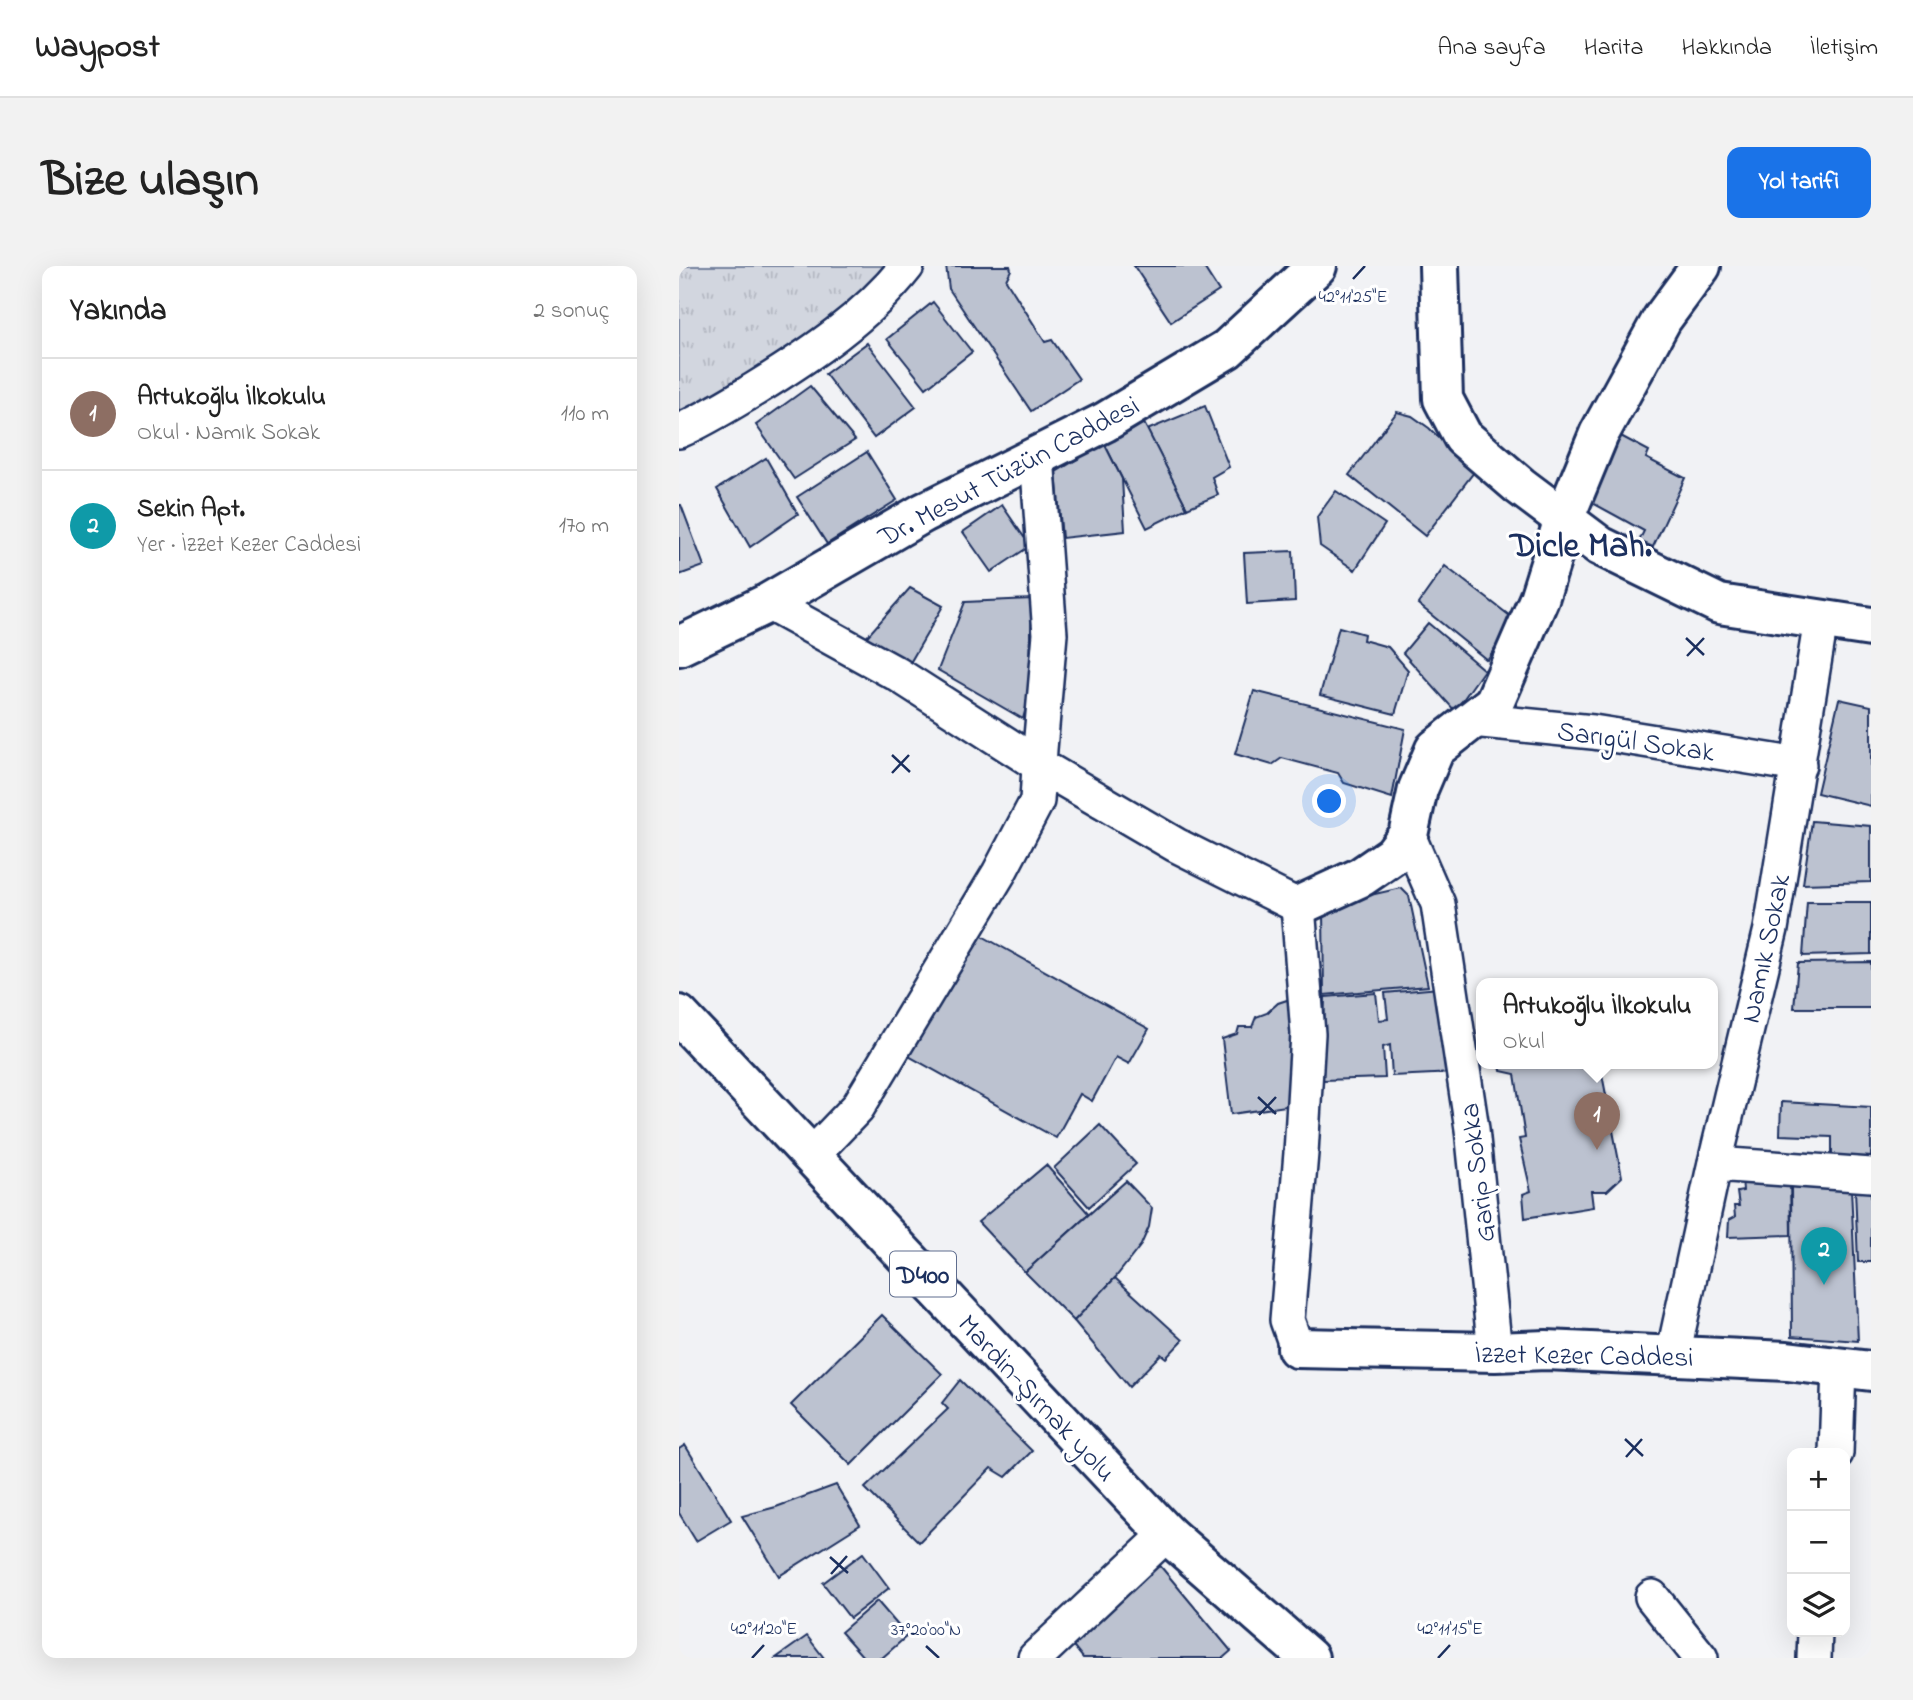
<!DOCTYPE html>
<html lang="tr">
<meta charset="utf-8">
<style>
:root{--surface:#fff;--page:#f2f2f2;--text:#222;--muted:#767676;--line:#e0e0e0;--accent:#1a73e8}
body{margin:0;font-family:"Indie Flower",sans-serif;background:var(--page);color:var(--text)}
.controls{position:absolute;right:21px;bottom:21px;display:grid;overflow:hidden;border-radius:14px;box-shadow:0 7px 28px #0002}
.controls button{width:63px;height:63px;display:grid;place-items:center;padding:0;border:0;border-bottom:2px solid var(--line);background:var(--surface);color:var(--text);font:35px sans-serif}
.you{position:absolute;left:651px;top:536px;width:24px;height:24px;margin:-18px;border:5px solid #fff;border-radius:50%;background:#1a73e8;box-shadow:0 0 0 10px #1a73e833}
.badge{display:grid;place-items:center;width:46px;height:46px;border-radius:50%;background:var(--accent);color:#fff;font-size:23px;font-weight:700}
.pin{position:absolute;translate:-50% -58px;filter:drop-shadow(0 2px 4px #0008)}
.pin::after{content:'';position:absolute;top:37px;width:24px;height:21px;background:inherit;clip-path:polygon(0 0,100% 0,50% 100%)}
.popup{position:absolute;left:797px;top:712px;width:242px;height:91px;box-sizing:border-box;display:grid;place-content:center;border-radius:14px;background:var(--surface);filter:drop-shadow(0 2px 5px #0005);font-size:23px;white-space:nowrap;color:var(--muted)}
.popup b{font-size:26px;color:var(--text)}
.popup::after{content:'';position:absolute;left:50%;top:100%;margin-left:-14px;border:14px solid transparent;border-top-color:var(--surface)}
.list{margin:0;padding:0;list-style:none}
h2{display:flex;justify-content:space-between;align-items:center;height:91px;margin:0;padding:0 28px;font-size:30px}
h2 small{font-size:23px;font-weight:400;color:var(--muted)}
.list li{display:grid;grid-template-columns:46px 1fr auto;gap:21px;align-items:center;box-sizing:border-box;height:112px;padding:0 28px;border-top:2px solid var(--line)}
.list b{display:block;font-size:26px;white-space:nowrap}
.list p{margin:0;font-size:23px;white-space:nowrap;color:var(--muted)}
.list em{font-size:23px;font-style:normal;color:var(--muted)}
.icon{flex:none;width:38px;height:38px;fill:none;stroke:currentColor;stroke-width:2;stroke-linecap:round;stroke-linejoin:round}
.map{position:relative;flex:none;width:1192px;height:1392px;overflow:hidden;border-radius:14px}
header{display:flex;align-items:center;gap:42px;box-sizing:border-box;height:98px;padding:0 35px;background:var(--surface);border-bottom:2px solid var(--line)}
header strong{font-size:33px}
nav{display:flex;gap:38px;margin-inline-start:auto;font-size:24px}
.intro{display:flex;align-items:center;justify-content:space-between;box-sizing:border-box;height:168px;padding:0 42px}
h1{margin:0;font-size:49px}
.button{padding:18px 32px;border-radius:14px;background:var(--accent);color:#fff;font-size:24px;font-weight:700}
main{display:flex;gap:42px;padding:0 42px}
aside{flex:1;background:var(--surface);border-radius:14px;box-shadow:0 7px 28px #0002}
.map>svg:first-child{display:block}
</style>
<header>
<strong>Waypost</strong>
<nav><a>Ana sayfa</a><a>Harita</a><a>Hakkında</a><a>İletişim</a></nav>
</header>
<div class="intro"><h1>Bize ulaşın</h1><a class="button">Yol tarifi</a></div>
<main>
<aside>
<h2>Yakında<small>2 sonuç</small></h2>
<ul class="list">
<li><span class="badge" style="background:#8d6e63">1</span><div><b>Artukoğlu İlkokulu</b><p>Okul · Namık Sokak</p></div><em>110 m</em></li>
<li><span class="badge" style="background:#0f9aa8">2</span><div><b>Sekin Apt.</b><p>Yer · İzzet Kezer Caddesi</p></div><em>170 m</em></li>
</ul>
</aside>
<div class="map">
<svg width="1192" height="1392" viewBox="0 0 1192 1392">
<defs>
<pattern id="park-tufts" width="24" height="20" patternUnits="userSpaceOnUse" patternTransform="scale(1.75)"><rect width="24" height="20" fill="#d2d6df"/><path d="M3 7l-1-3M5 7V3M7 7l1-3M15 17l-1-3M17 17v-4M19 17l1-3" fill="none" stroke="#b4b8c2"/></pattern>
</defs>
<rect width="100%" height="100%" fill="#f1f2f5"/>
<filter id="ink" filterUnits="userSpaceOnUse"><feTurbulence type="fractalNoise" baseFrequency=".0143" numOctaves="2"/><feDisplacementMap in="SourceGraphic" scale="14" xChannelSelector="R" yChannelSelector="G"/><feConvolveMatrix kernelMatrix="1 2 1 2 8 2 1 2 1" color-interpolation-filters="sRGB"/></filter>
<g filter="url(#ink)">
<polygon fill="url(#park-tufts)" stroke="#76829e" stroke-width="2" points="0,0 228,0 0,165"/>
<g fill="#bcc2d0" stroke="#1b2f5e" stroke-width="2">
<polygon points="267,0 331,0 332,4 327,14 366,76 373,74 400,113 352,145 270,23"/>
<polygon points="455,0 524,0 540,25 492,56"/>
<polygon points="254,36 293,86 247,122 208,73"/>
<polygon points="188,77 237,141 195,172 146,108"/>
<polygon points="131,120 176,174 115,213 77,159"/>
<polygon points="526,140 550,201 533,211 539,229 508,242 468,164"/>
<polygon points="718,146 733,150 750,162 795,206 746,270 670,209"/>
<polygon points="465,157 508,242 468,262 425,177"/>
<polygon points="938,168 970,185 967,192 1006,212 974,281 960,275 965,265 910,235"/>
<polygon points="425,177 443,213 446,265 383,272 377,206"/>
<polygon points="188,186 218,234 148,278 118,231"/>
<polygon points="87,192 119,248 71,281 38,223"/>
<polygon points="657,225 706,258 676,304 641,280 638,251"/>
<polygon points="0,239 2,239 25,300 0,309"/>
<polygon points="323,239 351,280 312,306 284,266"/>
<polygon points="614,285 616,335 568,338 565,287"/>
<polygon points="766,300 835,353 808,394 739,338"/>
<polygon points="231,322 264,340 228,402 184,375"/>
<polygon points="353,333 351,398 356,406 344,453 259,404 286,336"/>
<polygon points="749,357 805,404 776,445 724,387"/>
<polygon points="660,361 685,368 684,374 709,381 729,404 716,448 641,429"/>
<polygon points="575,425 726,463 713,532 665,517 659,507 603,492 593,499 556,488"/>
<polygon points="1160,433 1192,440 1192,540 1138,527"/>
<polygon points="1133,555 1192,560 1192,616 1124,618"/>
<polygon points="722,622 730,630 749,720 645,729 644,644 652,638"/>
<polygon points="1128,636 1192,636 1192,688 1124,690"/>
<polygon points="296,666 470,763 450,798 437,791 413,835 401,828 377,872 228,789"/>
<polygon points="1192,696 1192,742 1115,742 1119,697"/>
<polygon points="760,722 775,807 713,810 711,779 704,781 706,812 644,814 646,731 697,727 700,754 709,753 706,727"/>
<polygon points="614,732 614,839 552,848 543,773 558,768 560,761 573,761 577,751 588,747 599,737"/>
<polygon points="821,798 921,798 943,911 928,925 912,925 914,941 846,952 844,928 852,925 840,873 846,872 836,808 822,805"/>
<polygon points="1102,836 1192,841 1192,892 1153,890 1153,871 1101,869"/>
<polygon points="421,859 457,898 410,941 375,902"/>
<polygon points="367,899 410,948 346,1006 299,956"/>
<polygon points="1063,912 1111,913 1112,969 1049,971 1050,954 1056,951 1055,940 1060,940 1058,926 1064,925"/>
<polygon points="447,915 473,942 470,961 462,979 436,1012 395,1055 346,1006"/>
<polygon points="1112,919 1172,922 1179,1075 1113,1070"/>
<polygon points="1176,923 1192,923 1192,996 1179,996"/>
<polygon points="436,1012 504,1074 487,1092 482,1088 450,1121 395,1055"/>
<polygon points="203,1049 263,1108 172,1199 112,1139"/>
<polygon points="281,1114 353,1185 327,1211 312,1202 240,1276 186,1222 269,1143 263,1137"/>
<polygon points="6,1179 52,1254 17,1275 0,1247 0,1183"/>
<polygon points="157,1219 181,1259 100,1310 63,1250 97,1241"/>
<polygon points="184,1287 210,1322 171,1352 144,1317"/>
<polygon points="478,1296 552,1385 544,1392 404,1392 387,1371"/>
<polygon points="198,1335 228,1370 203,1392 185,1392 162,1366"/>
<polygon points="128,1370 145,1392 97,1392"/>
</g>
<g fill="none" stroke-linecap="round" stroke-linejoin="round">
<g stroke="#1b2f5e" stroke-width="38">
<g id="minor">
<path d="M0,165C27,153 51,138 76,123C131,89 188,51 228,0"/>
<polyline points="89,337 218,408 360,499 497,579 619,640 629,768 622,887 608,1054 618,1082"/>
<polyline points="793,454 914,466 1120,499"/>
<polyline points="729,569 759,638 793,863 816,1086"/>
<polyline points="132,890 179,841 320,607 358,535 361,483 371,368 358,190"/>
<polyline points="1036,898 1192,909"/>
<polyline points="994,1089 1034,905 1092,663 1142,354"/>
<polyline points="1157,1187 1160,1101"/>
<polyline points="973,1331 1022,1392"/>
<polyline points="356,1392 488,1268"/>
<polyline points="1135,1392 1136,1366"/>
</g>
</g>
<g stroke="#1b2f5e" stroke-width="44">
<g id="tertiary">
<polyline points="760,0 764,133 784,171 841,220 921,280 1040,338 1192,361"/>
<polyline points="0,380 89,337 244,247 426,156 548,83 638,0"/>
<polyline points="619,640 682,611 714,589 729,569 739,523 756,483 815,437 860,333 885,253 920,168 983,53 1022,0"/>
<polyline points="618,1082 816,1086 867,1084 1108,1095 1192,1105"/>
</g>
</g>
<g stroke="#1b2f5e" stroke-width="44">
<polyline id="primary" points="0,749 488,1268"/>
</g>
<g stroke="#1b2f5e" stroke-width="44">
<polyline id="trunk" points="488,1268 630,1392"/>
</g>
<use href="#minor" stroke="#fff" stroke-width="33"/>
<use href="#tertiary" stroke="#fff" stroke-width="38"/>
<use href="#primary" stroke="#fff" stroke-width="38"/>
<use href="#trunk" stroke="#fff" stroke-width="38"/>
</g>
</g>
<path fill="none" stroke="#1b2f5e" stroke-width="2.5" d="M674,13L686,0M1007,372L1025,389M1008,390L1025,372M213,489L231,506M213,507L230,489M579,831L597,848M580,849L597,831M946,1173L964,1190M947,1191L963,1173M151,1291L169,1307M152,1308L168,1290M247,1380L260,1392M73,1392L85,1379M759,1392L771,1379"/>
<g text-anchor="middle" stroke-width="6" stroke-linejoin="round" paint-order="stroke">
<rect fill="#fff" stroke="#5f6d8e" stroke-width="2" x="211" y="985.5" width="66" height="45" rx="5"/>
<g font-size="26" font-weight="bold" fill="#1b2f5e">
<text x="244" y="1017">D400</text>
</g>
<g font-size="28" fill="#1b2f5e" stroke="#fff">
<text transform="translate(329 204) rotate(-28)" y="10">Dr. Mesut Tüzün Caddesi</text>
<text transform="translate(957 474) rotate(8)" y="10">Sarıgül Sokak</text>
<text transform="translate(1085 682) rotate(-78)" y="10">Namık Sokak</text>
<text transform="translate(797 907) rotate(-97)" y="10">Garip Sokka</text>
<text transform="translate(905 1088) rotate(1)" y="10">İzzet Kezer Caddesi</text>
<text transform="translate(359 1131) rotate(47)" y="10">Mardin-Şırnak yolu</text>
</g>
<g font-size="35" font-weight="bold" fill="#1b2f5e" stroke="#fff">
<text x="902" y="290">Dicle Mah.</text>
</g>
</g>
<g font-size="18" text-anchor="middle" fill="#1b2f5e" stroke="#fff" stroke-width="6" stroke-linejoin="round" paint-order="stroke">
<text x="674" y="36">42°11'25"E</text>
<text x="85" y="1368">42°11'20"E</text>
<text x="771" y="1368">42°11'15"E</text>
<text x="247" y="1369">37°20'00"N</text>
</g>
</svg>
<div class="controls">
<button>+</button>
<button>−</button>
<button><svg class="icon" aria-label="layers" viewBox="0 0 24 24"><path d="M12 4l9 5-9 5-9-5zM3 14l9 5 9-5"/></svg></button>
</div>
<div class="you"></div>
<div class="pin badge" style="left:918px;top:884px;background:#8d6e63">1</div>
<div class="popup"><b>Artukoğlu İlkokulu</b>Okul</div>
<div class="pin badge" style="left:1145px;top:1019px;background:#0f9aa8">2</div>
</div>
</main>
